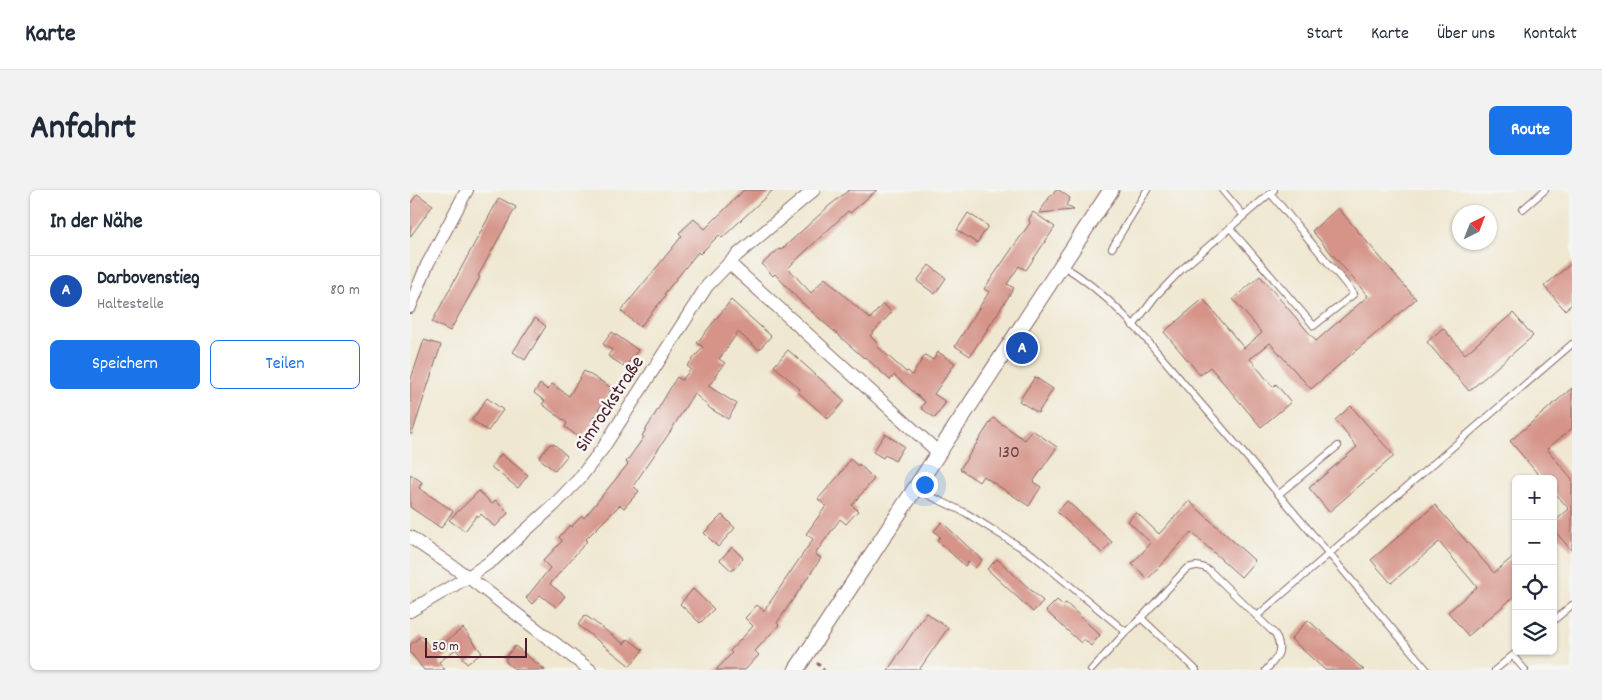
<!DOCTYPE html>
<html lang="de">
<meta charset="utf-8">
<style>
:root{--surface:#fff;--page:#f2f2f3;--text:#1f2937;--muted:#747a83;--line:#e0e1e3;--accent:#1a73e8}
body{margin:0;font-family:Dekko,sans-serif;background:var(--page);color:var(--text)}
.controls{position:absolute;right:15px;bottom:15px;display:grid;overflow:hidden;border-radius:8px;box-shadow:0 1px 4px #0004}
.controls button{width:45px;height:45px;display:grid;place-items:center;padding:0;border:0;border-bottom:1px solid var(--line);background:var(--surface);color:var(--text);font:25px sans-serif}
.compass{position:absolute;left:1042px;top:15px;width:45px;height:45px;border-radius:50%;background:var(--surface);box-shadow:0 1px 4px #0004;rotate:42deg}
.scale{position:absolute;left:15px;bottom:12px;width:102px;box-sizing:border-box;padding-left:5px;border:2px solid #4a1f2b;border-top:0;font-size:14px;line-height:18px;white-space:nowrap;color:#4a1f2b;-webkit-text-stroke:4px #f6f6f2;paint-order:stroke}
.you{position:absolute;left:514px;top:294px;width:18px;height:18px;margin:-12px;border:4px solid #fff;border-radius:50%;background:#1a73e8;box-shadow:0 0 0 8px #1a73e833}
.badge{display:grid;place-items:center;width:32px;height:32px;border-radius:50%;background:var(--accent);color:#fff;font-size:16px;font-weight:700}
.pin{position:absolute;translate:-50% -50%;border:2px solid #fff;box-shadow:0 1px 5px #0006}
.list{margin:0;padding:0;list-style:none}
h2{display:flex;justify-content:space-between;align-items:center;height:65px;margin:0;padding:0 20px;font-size:21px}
h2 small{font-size:16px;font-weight:400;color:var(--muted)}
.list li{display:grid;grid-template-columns:32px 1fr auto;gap:15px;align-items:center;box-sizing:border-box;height:70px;padding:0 20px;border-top:1px solid var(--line)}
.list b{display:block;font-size:19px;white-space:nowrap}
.list p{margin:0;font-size:16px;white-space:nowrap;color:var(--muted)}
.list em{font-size:16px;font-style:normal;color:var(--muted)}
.actions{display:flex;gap:10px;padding:15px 20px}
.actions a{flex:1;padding:11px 0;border:1px solid var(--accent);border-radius:8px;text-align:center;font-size:18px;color:var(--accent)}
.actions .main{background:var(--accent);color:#fff}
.icon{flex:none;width:28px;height:28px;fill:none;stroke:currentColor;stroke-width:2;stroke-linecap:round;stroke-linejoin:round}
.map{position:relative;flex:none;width:1162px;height:480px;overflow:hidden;border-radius:8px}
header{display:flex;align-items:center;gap:30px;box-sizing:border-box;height:70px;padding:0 25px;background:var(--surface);border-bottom:1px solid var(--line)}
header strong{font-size:24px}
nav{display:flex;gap:28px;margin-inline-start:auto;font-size:18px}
.intro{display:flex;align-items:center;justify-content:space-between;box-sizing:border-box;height:120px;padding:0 30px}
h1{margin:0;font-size:35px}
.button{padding:12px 22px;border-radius:8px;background:var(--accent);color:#fff;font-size:18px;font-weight:700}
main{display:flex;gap:30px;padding:0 30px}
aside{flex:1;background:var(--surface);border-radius:8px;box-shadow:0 1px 4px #0004}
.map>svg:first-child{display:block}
</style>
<header>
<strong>Karte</strong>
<nav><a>Start</a><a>Karte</a><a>Über uns</a><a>Kontakt</a></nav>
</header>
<div class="intro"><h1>Anfahrt</h1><a class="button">Route</a></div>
<main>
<aside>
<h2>In der Nähe<small></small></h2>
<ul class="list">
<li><span class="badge" style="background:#1a4fb4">A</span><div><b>Darbovenstieg</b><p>Haltestelle</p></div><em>80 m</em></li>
</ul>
<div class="actions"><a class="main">Speichern</a><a>Teilen</a></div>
</aside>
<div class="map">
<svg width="1162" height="480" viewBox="0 0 1162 480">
<rect width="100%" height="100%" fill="#f6f6f2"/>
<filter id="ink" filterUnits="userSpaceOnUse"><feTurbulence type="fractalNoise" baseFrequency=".02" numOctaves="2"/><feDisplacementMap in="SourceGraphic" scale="10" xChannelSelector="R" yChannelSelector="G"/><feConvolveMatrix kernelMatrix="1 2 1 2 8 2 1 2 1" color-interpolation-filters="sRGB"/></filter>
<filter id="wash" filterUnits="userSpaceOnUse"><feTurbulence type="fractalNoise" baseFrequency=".0096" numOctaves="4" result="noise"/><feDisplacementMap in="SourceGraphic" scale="20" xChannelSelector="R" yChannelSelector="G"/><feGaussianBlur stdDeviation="1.12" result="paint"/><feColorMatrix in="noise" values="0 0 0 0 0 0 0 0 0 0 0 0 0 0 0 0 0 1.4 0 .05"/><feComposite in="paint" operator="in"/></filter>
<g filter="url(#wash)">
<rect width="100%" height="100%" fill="#efe7d0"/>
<g id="blocks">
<g fill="#d69489">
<polygon points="334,0 363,0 312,48 309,45 290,64 288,62 254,104 256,105 230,137 211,121 272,46 269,43 284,29 295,39"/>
<polygon points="439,0 467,0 440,23 438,21 378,78 401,103 415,88 460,129 473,114 482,122 460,146 468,154 467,156 496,182 498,181 502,185 515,165 523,170 528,162 545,173 524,204 536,212 525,228 511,218 515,212 484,185 480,190 455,167 454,168 391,112 365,84 363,86 352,74 369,59 371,60 419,16"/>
<polygon points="646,0 649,0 660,8 656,15 664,20 629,23 641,5 642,6"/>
<polygon points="7,4 23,15 0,47 0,14"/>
<polygon points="89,8 106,17 68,86 70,87 40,141 22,132"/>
<polygon points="928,18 1006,109 901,199 860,153 840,169 863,197 866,194 881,212 851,237 800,177 790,185 754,142 793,109 834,158 852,143 823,109 850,86 906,151 958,106 902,41"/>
<polygon points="623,22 645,37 616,80 609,76 597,94 604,98 560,166 545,156 579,102 574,99 606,53 620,33 619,29"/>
<polygon points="558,23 578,36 567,53 547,40"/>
<polygon points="1162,73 1162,114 1155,120 1134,96"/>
<polygon points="519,75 536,88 525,104 507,91"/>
<polygon points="321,110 361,146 349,160 328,142 309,169 315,173 305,185 306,187 298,196 327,214 318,229 301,219 284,203 260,242 223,296 229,301 214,318 210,315 175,350 177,351 140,394 155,406 146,417 130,405 122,414 116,408 140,378 133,371 152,351 149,347 160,335 161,337 172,326 174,328 218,274 216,272 234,247 232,246 267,187 272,190 281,179 277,176 293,157 287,153"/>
<polygon points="1103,123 1123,146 1059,201 1017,152 1033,138 1055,164"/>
<polygon points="125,128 136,136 115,170 103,162"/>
<polygon points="202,142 228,160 215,177 198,166 202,160 193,154"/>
<polygon points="14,150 31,155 2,244 0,244 0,192"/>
<polygon points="378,160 435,211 418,229 388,202 390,199 364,176"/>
<polygon points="174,181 202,198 182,230 184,231 171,249 155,237 157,233 132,214 135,211 124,203 130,194 138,200 142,194 159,206"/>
<polygon points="625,187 643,199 628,223 609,211"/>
<polygon points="1162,198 1162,238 1137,259 1162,289 1162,361 1143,339 1143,333 1159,319 1143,301 1143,289 1132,289 1100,251"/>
<polygon points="77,208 93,220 78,241 62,230"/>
<polygon points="941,216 984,266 919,322 899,298 947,257 925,230"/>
<polygon points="583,228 615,250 622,240 647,257 623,292 631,297 619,316 573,286 569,292 550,279"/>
<polygon points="475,244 494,256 485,271 475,265 473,268 463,262"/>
<polygon points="140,254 144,254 157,266 145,281 129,268"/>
<polygon points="91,264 118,285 108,298 81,277"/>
<polygon points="440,269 448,276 449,274 464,289 442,315 448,321 436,334 430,329 405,364 411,368 367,433 369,435 345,461 349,465 335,480 306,480 322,463 320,461 343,436 335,428 347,415 354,421 403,349 396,344 416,316 408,309 430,284"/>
<polygon points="0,284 12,292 9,298 43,321 31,338 0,317"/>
<polygon points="69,301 82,314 85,310 98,323 85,337 71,324 69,327 67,325 55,341 39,330"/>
<polygon points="657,311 702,352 692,363 647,322"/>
<polygon points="779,311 845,371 831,387 781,342 738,389 722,374 741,353 718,331 726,322 749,344"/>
<polygon points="1025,315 1084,383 1106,364 1106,405 1058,446 1038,422 1067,397 1029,352 981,393 961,370"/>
<polygon points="312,325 325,338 308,357 294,343"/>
<polygon points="532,332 572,370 565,378 558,372 555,376 527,350 530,347 524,341"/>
<polygon points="322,357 333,368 322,381 310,370"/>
<polygon points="587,369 633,411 623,422 577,379"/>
<polygon points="283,399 304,419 290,433 270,414"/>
<polygon points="647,410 653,415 656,413 690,445 681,456 674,449 671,453 636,421"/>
<polygon points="516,423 538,438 509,480 478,480"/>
<polygon points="175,425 214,454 218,449 233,460 220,476 168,435"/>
<polygon points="898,430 954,480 915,480 881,449"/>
<polygon points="53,438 72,463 57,474 46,459 29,472 35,480 14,480 0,462 0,455 11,446 23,461"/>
<polygon points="105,456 135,480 106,480 96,472 96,467"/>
</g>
</g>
</g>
<g filter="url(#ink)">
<use href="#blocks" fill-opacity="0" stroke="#846565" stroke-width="1"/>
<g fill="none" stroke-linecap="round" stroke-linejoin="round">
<g stroke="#846565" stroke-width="8">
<g id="service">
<polyline points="812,0 834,26"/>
<polyline points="1113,19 1135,0"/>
<polyline points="820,38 904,136 944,104 861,4"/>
<polyline points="702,58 737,0"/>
<path d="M652,75C710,110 750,167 794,217C869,304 943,392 1017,480"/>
<polyline points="723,136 745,107 772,79 864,0"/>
<polyline points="507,298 516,304 556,323 623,365 716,442 731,428"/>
<polyline points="869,304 928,256"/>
<polyline points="847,426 1162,154"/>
<polyline points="1143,431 1162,415"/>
<polyline points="1103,466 1115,480"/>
<polyline points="681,480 716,442"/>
<path d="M786,480L731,428L776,379C785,375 790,375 799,380L865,444C874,461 868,467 856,480"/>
<polyline points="1085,480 1108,461"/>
</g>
</g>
<g stroke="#846565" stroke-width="14">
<g id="minor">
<polyline points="319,73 529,263"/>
<polyline points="0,117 17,75 57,0"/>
<polyline points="0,347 58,387 180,480"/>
<polyline points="0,421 58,387 83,370 144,315 169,289 193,258 297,96 327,65 404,0"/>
</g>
</g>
<g stroke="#846565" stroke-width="17">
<polyline id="tertiary" points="386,480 701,0"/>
</g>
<polyline stroke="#846565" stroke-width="2.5" stroke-dasharray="4 4" stroke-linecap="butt" points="407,473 414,480"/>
<use href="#service" stroke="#fff" stroke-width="6"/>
<use href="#minor" stroke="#fff" stroke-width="12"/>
<use href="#tertiary" stroke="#fff" stroke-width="15"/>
</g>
</g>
<g text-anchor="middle" stroke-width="5" stroke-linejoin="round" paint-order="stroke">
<g font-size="18" fill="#6d3c42">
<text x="599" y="267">130</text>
</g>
<g font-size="20" fill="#4a1f2b" stroke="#f6f6f2">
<text transform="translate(198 213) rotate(-57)" y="7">Simrockstraße</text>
</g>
</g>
</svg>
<div class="controls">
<button>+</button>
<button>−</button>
<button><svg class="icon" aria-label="locate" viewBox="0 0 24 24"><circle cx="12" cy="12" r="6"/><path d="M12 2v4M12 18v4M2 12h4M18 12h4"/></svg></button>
<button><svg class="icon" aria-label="layers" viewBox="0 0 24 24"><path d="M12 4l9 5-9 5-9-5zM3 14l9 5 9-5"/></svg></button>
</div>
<svg class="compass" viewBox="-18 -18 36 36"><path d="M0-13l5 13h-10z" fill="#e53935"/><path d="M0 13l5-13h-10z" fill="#747a83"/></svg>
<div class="scale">50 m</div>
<div class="you"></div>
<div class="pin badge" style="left:612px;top:158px;background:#1a4fb4">A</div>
</div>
</main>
